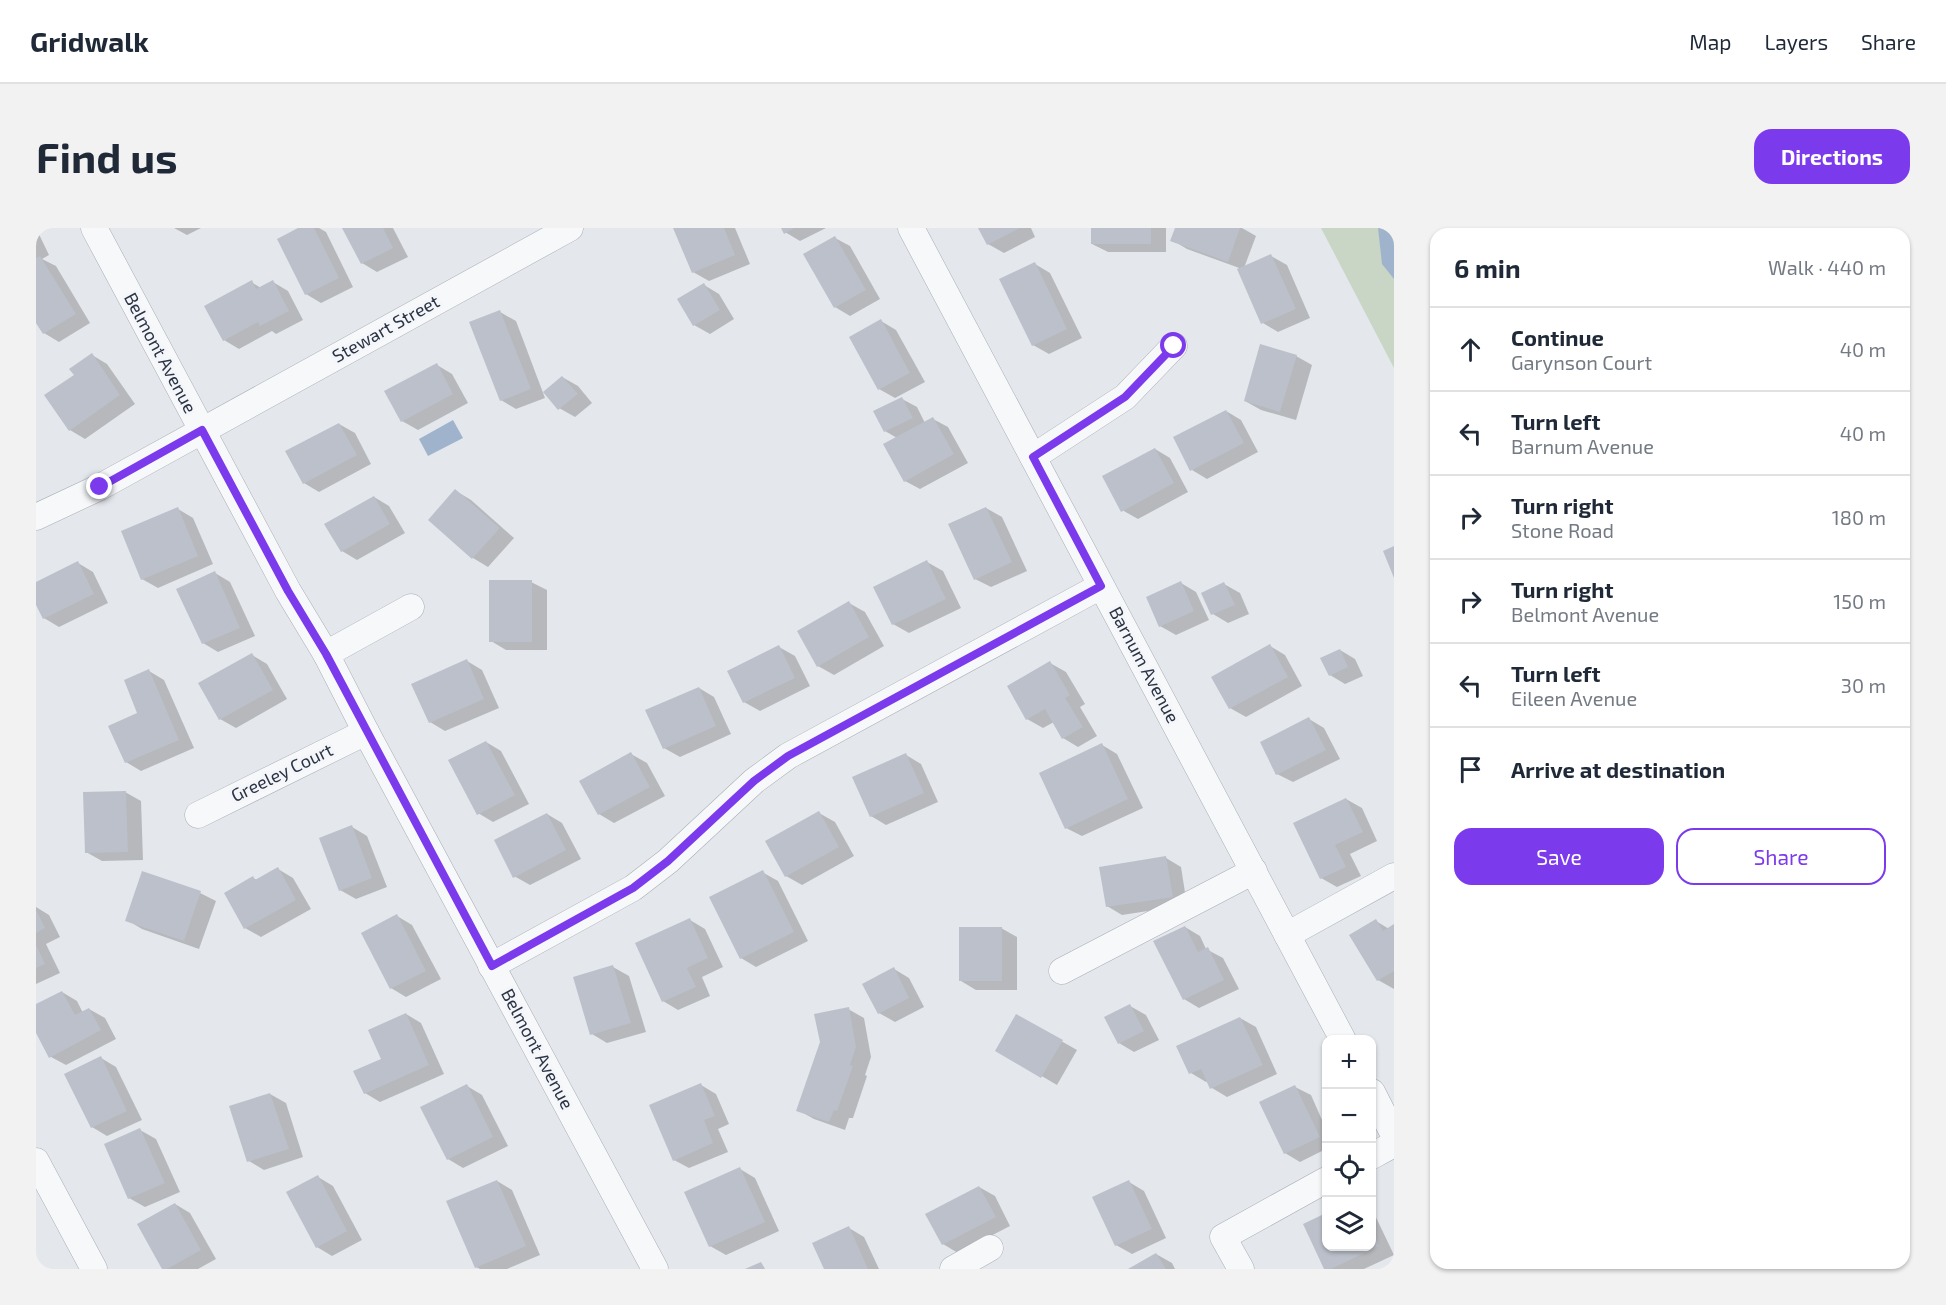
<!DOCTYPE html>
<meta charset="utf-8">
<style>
:root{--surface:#fff;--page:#f2f2f3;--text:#1f2937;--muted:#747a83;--line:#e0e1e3;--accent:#7c3aed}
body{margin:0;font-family:"Exo 2",sans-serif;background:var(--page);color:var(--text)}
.controls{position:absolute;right:18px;bottom:18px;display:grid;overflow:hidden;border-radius:12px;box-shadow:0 2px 4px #0004}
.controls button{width:54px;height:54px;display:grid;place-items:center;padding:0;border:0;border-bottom:2px solid var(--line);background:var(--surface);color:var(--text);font:30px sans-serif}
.stop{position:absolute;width:18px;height:18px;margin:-14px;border:4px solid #7c3aed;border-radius:50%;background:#fff}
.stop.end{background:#7c3aed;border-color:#fff;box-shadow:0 2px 6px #0008}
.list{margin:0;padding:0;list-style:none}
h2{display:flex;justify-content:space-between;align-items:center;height:78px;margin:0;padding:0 24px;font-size:26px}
h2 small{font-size:20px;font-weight:400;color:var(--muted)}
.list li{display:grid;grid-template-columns:39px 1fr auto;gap:18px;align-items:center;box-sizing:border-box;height:84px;padding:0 24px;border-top:2px solid var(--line)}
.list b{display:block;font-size:22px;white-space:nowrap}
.list p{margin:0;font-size:20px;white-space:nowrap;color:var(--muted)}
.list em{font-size:20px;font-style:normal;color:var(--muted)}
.actions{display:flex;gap:12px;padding:18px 24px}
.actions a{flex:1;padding:14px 0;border:2px solid var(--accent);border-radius:18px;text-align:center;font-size:21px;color:var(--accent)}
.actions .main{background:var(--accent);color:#fff}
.icon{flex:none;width:33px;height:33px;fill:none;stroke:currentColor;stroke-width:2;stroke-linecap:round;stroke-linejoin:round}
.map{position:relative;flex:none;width:1358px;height:1041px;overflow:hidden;border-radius:18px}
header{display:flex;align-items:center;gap:36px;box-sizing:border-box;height:84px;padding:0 30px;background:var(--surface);border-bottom:2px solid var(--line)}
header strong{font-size:28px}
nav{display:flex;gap:33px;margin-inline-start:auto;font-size:21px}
.intro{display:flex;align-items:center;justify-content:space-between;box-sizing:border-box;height:144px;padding:0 36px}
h1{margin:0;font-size:42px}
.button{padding:15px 27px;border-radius:18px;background:var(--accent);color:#fff;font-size:21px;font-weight:700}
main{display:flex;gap:36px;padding:0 36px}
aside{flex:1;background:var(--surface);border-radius:18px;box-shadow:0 2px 4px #0004}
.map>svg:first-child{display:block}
</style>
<header>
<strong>Gridwalk</strong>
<nav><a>Map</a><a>Layers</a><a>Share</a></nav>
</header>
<div class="intro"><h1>Find us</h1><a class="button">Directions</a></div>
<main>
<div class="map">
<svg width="1358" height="1041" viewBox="0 0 1358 1041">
<rect width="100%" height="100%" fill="#e4e7ec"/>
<polygon fill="#c9d6c5" points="1285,0 1358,0 1358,140"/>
<g fill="#9fb4cc">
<polygon points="1342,0 1358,0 1358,51 1346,36"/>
<polygon points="417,192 427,210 392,228 383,211"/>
</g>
<g fill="#0003">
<polygon points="0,0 13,27 6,31 20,38 54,95 23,114 8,105 0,92"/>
<polygon points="138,0 165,0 151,7"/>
<polygon points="266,0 283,0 290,4 317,59 285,75 270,66"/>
<polygon points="307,0 357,0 372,29 341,44 326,35"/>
<polygon points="639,0 699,0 714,36 673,53 657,44"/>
<polygon points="746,0 790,0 764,13 749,4"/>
<polygon points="943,0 995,0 999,9 968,25 952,16"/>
<polygon points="1056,0 1130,0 1130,24 1072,24 1056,16"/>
<polygon points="1140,0 1206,0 1220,8 1208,40 1235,28 1251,37 1274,90 1242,104 1227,95 1206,41 1151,21 1136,12"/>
<polygon points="799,10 814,18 844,71 814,88 799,79"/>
<polygon points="999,36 1014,45 1046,110 1013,126 997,117"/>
<polygon points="215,54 225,60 237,54 252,63 267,92 240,106 236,103 203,121 188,112"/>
<polygon points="668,57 683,66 698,91 674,106 658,97"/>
<polygon points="464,84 480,93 509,170 480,181 465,172"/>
<polygon points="845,93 860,102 889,154 859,170 843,161"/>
<polygon points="56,127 71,136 99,176 49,211 34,202 40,147"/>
<polygon points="1260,128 1276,137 1260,192 1225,182 1209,173"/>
<polygon points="401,137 416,146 432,175 382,202 366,193"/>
<polygon points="526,149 542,158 556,175 539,189 523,180"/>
<polygon points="866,171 881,179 889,195 897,191 912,199 932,235 884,261 869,253 861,210 849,203"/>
<polygon points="1190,183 1205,192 1222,224 1171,251 1156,242"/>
<polygon points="303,196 319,205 335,236 283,264 268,255"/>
<polygon points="1119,221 1134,230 1152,264 1102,291 1086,282"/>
<polygon points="420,263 435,272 478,310 452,339 437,330 394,292"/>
<polygon points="338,269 353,278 369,305 321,332 306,323"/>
<polygon points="950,280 966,289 991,343 955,359 939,351"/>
<polygon points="142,281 157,290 177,336 122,360 106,351"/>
<polygon points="891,334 907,343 925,380 873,405 857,396"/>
<polygon points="42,335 57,344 72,375 23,399 8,390 0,374 0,356"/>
<polygon points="179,345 194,354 219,408 182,424 167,415"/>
<polygon points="495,354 511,362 511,422 470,422 455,413"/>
<polygon points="1145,355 1160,364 1173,392 1140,407 1124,398"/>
<polygon points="1188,356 1204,365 1213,386 1192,395 1177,386 1167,366"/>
<polygon points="813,375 829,384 848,418 798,447 782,438"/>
<polygon points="1234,418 1249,427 1266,458 1210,489 1194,480"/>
<polygon points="743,419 759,428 774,458 724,483 708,474"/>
<polygon points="1304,422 1319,431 1327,448 1309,456 1294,447"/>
<polygon points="216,427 231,436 251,471 200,500 184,491"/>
<polygon points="431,433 446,442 463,480 409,503 394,494"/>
<polygon points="1014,435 1030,444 1049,476 1044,479 1061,508 1042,519 1027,510 1018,494 1007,500 991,491"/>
<polygon points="113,443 128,452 158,520 105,543 90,534"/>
<polygon points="663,460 678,469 695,506 644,529 628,520"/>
<polygon points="1273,491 1288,500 1304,531 1257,554 1241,546"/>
<polygon points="450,514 465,523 493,576 457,594 442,585"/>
<polygon points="1066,517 1081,526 1107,580 1046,608 1030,600"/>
<polygon points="595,526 611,535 629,568 578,595 563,586"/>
<polygon points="870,527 885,536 902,574 850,597 835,588"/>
<polygon points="89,564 105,573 107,632 66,633 50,624"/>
<polygon points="1310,571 1326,580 1341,613 1314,626 1325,648 1301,659 1285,650"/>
<polygon points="783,585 799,594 818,628 766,657 750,648"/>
<polygon points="511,586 526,595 545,631 494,657 478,648"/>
<polygon points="316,599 331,608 351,659 320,671 304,662"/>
<polygon points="1130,630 1145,639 1151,677 1086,687 1071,678"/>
<polygon points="242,641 257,650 275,681 225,709 209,700 217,650 221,652"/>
<polygon points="726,644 742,653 772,713 720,739 705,730"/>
<polygon points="164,665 180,673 163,721 106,701 91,692"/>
<polygon points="0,679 13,687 24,709 10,716 24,745 0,756"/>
<polygon points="361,688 376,697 405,751 370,769 355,760"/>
<polygon points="654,692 669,701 687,739 666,749 674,768 642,782 627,773"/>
<polygon points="1340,693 1353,701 1358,698 1358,761 1342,752"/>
<polygon points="1149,699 1164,708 1170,721 1187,730 1203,761 1163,780 1148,771"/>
<polygon points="965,700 981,709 981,762 940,762 925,753"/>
<polygon points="577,739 593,748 610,804 571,815 556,806"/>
<polygon points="858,741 873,750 888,779 859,794 843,785"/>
<polygon points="26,764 41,773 47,785 53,781 69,790 80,811 30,837 15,829 0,802 0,778"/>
<polygon points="1094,778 1110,787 1123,812 1098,824 1083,815"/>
<polygon points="812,781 828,790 835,829 829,847 831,848 817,890 813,890 809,902 778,891 762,882"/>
<polygon points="370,786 385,795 408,846 344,874 329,865"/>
<polygon points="981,788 1041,822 1021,857 961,822"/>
<polygon points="1204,790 1220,799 1241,846 1191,869 1176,860 1172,853 1170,854 1155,845"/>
<polygon points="65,830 80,839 106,892 71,908 56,899"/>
<polygon points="665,857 680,866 693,896 682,901 692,924 653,940 638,932"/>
<polygon points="431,858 446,867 472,918 427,940 412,931"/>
<polygon points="1259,859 1275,867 1290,901 1290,921 1264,934 1249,925"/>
<polygon points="234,866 250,875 267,929 228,942 213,933"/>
<polygon points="104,902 120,911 144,964 109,979 93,970"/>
<polygon points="704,941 719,950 743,1003 690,1027 674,1018"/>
<polygon points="282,949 297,958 326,1012 296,1028 281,1019"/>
<polygon points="461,953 476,962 504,1027 471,1041 444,1041 440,1039"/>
<polygon points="1093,954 1108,963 1130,1010 1096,1026 1080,1017"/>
<polygon points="943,959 959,968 974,998 922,1025 907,1016"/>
<polygon points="139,976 154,985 180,1031 162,1041 128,1041"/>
<polygon points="1336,981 1358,1027 1328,1041 1290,1041 1269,997 1290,986 1290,1018 1336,1018"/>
<polygon points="813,1000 828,1009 843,1041 790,1041"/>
<polygon points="1120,1026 1136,1035 1139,1041 1095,1041"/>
</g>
<g fill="#bbc0ca">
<polygon points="262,0 278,0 303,50 269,67 241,11"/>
<polygon points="306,0 347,0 357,20 325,36"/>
<polygon points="637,0 688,0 699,27 656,45"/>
<polygon points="745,0 758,0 748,6"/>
<polygon points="942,0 984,0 951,17"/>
<rect x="1055" y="0" width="60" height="16"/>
<polygon points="1139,0 1204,0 1192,34 1134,13"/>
<polygon points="799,8 830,62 798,80 767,26"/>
<polygon points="1235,26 1260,81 1225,96 1201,41"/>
<polygon points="4,28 40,86 7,106 0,95 0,30"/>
<polygon points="999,34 1031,101 996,118 963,51"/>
<polygon points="216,52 220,61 237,52 253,83 224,98 222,94 187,113 168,78"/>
<polygon points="668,55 684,82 657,98 641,71"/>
<polygon points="464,82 495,161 464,173 433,94"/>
<polygon points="845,91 874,145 842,162 813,109"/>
<polygon points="1224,116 1261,127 1244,184 1208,173"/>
<polygon points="56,125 84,167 33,203 8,167 38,147 33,141"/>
<polygon points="401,135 417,166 365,194 348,163"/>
<polygon points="526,148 542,166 522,182 507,164"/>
<polygon points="866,169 877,190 848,204 837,183"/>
<polygon points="1190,182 1208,215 1154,243 1137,209"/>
<polygon points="897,189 918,226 868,254 847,216"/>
<polygon points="303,195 321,227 267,256 249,223"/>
<polygon points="1119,220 1138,255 1085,284 1066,248"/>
<polygon points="419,261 464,300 436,331 392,292"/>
<polygon points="338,268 354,296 305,324 288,296"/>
<polygon points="142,279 162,328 105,352 85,303"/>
<polygon points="950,279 976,334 938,352 912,296"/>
<polygon points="1358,318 1358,350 1347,323"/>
<polygon points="891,332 910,371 856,397 837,359"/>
<polygon points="42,333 58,366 7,391 0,377 0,354"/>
<polygon points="179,343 204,400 166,416 140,361"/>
<rect x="453" y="352" width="43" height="62"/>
<polygon points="1145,353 1158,383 1123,399 1110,369"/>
<polygon points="1188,354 1199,377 1175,387 1165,365"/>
<polygon points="813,373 833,409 781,439 761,403"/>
<polygon points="1234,416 1252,449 1193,481 1175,449"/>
<polygon points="743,417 759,450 707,475 691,443"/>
<polygon points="1304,421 1312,439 1293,448 1284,430"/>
<polygon points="216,425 237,462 183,492 162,455"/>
<polygon points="431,431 448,471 393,495 375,456"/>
<polygon points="1014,433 1034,467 1029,470 1047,499 1026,511 1009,481 990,492 971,458"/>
<polygon points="113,441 143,512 89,535 72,498 101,485 88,452"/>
<polygon points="663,459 680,498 627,521 609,482"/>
<polygon points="1273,489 1290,522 1240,547 1224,514"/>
<polygon points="450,513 479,567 441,587 412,532"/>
<polygon points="1066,515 1092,571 1029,601 1003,545"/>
<polygon points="595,524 614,559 562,587 543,553"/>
<polygon points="870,525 888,565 834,589 816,549"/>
<polygon points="90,563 92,624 49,625 47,564"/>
<polygon points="1310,570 1327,604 1299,617 1310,639 1284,651 1257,595"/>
<polygon points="783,583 803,619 749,649 729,613"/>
<polygon points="511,585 530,622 477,650 458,612"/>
<polygon points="316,597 336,650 303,663 283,610"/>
<polygon points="1130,628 1137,669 1070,679 1063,639"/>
<polygon points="242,639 260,672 208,701 188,665 217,648 219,652"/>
<polygon points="727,642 758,704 704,731 673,669"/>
<polygon points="106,643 165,663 148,713 89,693"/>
<polygon points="0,682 9,700 0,705"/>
<polygon points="361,686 390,743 354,761 325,705"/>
<polygon points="654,690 672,730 651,740 660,759 626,774 599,715"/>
<polygon points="1340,691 1347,703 1358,696 1358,743 1341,753 1313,707"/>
<polygon points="1149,698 1162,724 1172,719 1188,752 1147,772 1117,713"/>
<rect x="923" y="699" width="43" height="54"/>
<polygon points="0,717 9,736 0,740"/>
<polygon points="577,737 595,795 554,807 537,749"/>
<polygon points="858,739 873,770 842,786 826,756"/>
<polygon points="26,763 39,787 53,780 65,802 13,830 0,805 0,776"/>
<polygon points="1094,776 1108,803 1082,816 1068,789"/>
<polygon points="813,779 820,819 814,837 817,838 801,883 798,882 793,894 760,883 784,814 778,786"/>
<polygon points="370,785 393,837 328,866 317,843 345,831 332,802"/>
<polygon points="980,786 1027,812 1005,850 959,823"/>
<polygon points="1204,789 1227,837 1174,861 1165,841 1153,846 1140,818"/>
<polygon points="65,828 91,883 55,900 28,846"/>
<polygon points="665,855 679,888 668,892 677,915 637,933 613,877"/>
<polygon points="431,856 457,909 411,932 384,879"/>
<polygon points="1259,857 1284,909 1248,926 1223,874"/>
<polygon points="234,865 253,921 211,934 193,878"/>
<polygon points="104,900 129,955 92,971 68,916"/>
<polygon points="704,939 729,994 673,1019 648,964"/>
<polygon points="282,947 311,1003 280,1020 250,964"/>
<polygon points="461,952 490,1018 439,1040 410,973"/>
<polygon points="1093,952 1116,1001 1079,1018 1056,969"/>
<polygon points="943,958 960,989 906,1017 889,986"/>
<polygon points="139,975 165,1022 131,1041 126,1041 101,996"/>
<polygon points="1290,985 1290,1018 1336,1018 1336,1002 1343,1018 1295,1041 1288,1041 1267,996"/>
<polygon points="813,998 832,1041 788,1041 776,1015"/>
<polygon points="1120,1025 1130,1041 1092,1041"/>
<polygon points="725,1034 729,1041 709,1041"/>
</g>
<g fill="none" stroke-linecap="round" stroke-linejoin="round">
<g stroke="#a9aeb7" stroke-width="27">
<g id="minor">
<polyline points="58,0 252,363 290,426 330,504 619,1041"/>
<polyline points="875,0 1307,812"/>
<polyline points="997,229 1089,169 1138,118"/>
<polyline points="0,289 64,259 534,0"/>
<polyline points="290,426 375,379"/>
<polyline points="162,587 330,504"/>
<polyline points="1251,707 1358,648"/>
<polyline points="455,738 597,660 632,633 718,553 752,528 1065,358"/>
<polyline points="1026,743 1218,643"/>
<polyline points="1336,864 1358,907"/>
<polyline points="1336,928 1358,916"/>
<polyline points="0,933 58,1041"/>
<polyline points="917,1041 954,1020"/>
<polyline points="1205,1041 1187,1009 1290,952"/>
</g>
</g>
<use href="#minor" stroke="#f7f8fa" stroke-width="26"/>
</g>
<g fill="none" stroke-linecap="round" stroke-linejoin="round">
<polyline stroke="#7c3aed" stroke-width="8" points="64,259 166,202 252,363 290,426 456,738 597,660 632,633 718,553 752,528 1065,358 997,229 1089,169 1138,118"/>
</g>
<g text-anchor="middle" stroke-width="6" stroke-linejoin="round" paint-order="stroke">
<g font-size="18" fill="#2b3445" stroke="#f4f6f9">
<text transform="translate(350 101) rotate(-29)" y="6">Stewart Street</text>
<text transform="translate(124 125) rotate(62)" y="6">Belmont Avenue</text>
<text transform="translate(1108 437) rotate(62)" y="6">Barnum Avenue</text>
<text transform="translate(246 545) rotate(-26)" y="6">Greeley Court</text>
<text transform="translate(501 821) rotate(62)" y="6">Belmont Avenue</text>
</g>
</g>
</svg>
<div class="controls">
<button>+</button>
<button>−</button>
<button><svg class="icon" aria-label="locate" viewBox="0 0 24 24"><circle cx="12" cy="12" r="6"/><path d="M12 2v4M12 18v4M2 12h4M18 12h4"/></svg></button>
<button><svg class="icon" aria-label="layers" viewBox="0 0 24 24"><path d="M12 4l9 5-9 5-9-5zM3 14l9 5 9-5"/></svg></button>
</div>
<div class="stop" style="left:1138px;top:118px"></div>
<div class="stop end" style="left:64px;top:259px"></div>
</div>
<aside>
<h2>6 min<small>Walk · 440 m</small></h2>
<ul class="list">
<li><svg class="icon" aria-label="ahead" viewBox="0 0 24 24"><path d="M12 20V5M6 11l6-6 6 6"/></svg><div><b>Continue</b><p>Garynson Court</p></div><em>40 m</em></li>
<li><svg class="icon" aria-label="left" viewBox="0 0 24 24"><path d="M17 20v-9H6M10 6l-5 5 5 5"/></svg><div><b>Turn left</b><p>Barnum Avenue</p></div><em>40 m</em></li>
<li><svg class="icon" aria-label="right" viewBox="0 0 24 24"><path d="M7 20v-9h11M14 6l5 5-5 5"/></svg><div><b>Turn right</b><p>Stone Road</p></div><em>180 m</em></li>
<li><svg class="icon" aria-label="right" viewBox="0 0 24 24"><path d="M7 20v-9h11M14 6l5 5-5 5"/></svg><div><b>Turn right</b><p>Belmont Avenue</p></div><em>150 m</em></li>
<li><svg class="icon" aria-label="left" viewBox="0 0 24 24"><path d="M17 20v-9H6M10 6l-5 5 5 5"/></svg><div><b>Turn left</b><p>Eileen Avenue</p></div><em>30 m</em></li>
<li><svg class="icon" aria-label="arrive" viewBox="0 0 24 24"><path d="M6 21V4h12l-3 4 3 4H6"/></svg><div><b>Arrive at destination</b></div></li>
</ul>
<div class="actions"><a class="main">Save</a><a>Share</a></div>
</aside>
</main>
